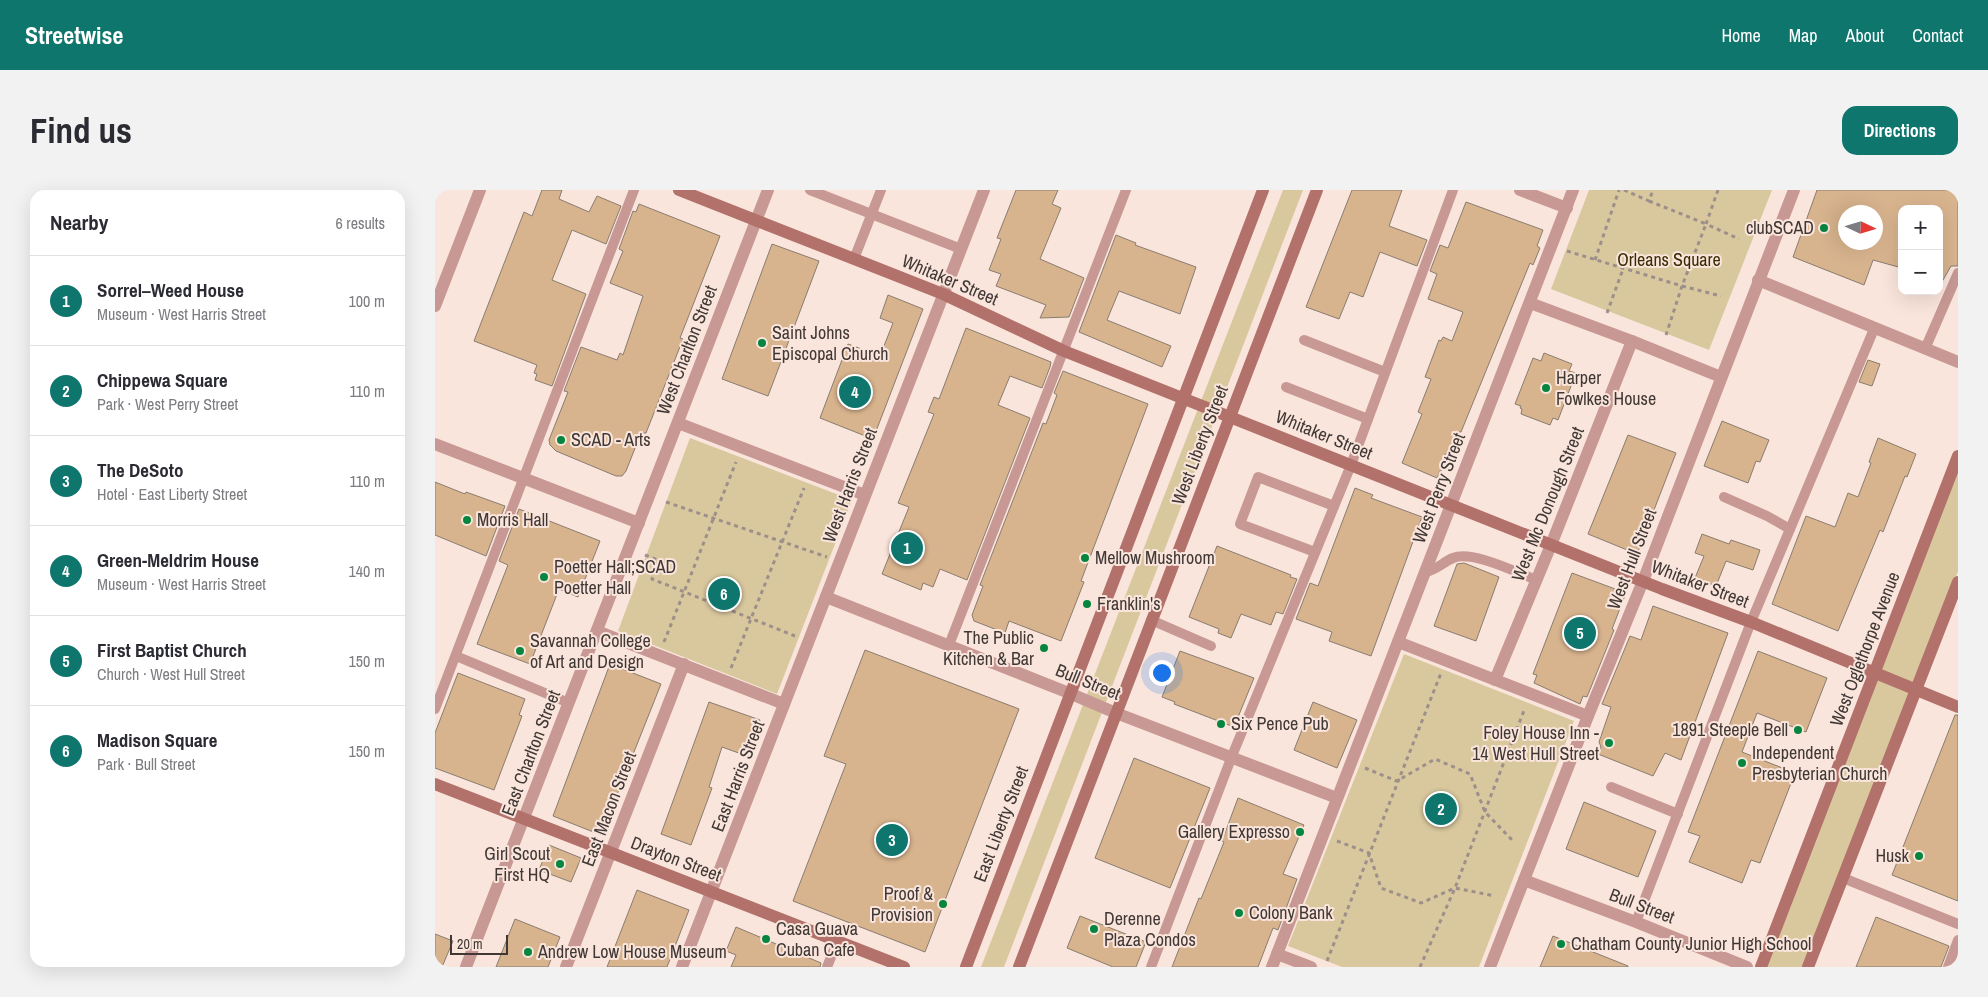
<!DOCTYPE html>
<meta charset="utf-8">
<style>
:root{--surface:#fff;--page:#f2f2f3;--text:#2b2b33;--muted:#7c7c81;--line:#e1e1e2;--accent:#0f766e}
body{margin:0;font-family:"Archivo Narrow",sans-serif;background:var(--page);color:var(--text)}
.controls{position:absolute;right:15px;top:15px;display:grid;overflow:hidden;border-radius:10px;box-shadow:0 5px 20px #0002}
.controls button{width:45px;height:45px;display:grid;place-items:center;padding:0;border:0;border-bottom:1px solid var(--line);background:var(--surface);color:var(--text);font:25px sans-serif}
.compass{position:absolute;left:1403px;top:15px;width:45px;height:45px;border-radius:50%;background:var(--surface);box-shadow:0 5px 20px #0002;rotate:94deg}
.scale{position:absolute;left:15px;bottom:12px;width:58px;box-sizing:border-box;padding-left:5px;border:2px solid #403835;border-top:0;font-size:14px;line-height:18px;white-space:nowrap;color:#403835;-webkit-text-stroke:4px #fae5dc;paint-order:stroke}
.you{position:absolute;left:726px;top:482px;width:18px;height:18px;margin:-12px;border:4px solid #fff;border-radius:50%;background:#1a73e8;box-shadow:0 0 0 8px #1a73e833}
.badge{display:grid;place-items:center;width:32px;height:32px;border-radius:50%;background:var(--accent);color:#fff;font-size:16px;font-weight:700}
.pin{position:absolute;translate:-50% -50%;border:2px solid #fff;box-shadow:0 1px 5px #0006}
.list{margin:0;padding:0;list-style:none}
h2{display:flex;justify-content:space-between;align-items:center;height:65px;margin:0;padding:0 20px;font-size:21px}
h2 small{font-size:16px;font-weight:400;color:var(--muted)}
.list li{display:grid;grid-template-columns:32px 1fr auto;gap:15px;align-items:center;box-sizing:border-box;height:90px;padding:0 20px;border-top:1px solid var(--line)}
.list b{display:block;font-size:19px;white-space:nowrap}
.list p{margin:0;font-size:16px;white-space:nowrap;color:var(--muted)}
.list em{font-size:16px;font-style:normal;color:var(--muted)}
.map{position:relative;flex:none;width:1523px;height:777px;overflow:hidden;border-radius:15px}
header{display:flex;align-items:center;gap:30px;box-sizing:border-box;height:70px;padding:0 25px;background:var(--accent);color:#fff}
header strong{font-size:24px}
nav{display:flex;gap:28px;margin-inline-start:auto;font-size:18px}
.intro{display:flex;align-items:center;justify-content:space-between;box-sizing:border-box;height:120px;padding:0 30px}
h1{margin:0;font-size:35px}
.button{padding:12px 22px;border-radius:15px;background:var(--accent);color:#fff;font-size:18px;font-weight:700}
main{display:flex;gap:30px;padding:0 30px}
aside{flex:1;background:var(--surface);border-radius:15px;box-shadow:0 5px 20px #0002}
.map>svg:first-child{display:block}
</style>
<header>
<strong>Streetwise</strong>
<nav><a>Home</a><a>Map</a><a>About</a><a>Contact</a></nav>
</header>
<div class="intro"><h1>Find us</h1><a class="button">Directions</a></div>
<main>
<aside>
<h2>Nearby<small>6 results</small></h2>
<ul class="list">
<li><span class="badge">1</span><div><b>Sorrel–Weed House</b><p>Museum · West Harris Street</p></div><em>100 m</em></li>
<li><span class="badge">2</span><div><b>Chippewa Square</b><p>Park · West Perry Street</p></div><em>110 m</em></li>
<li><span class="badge">3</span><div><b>The DeSoto</b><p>Hotel · East Liberty Street</p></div><em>110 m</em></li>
<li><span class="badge">4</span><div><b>Green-Meldrim House</b><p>Museum · West Harris Street</p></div><em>140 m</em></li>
<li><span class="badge">5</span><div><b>First Baptist Church</b><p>Church · West Hull Street</p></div><em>150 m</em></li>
<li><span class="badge">6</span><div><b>Madison Square</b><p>Park · Bull Street</p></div><em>150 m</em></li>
</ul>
</aside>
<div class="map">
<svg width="1523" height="777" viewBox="0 0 1523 777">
<rect width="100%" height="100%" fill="#fae5dc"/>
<g fill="#d9c89e">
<polygon points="848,0 868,0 569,777 546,777"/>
<polygon points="1154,0 1337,0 1274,160 1116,99"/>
<polygon points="255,248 417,310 342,504 183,441"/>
<polygon points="1523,264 1523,381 1373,777 1321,777"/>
<polygon points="969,464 1139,531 1044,777 907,777 853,756"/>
</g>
<g fill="#d8b48e" stroke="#897c6f" fill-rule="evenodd">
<polygon points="107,0 127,0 124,9 154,22 162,6 186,16 171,54 137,40 117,90 151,104 117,196 100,190 102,184 99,183 102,175 39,151 89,22 97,26"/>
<polygon points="581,0 623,0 617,14 626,18 605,69 649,88 634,127 605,128 611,115 561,96 566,84 554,80 566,49 562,48"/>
<polygon points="917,0 967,0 954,36 992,50 982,76 945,62 928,107 915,102 904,129 871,117"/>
<path d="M1382,0H1523V76H1516L1504,97V19H1467V78L1438,70L1429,95L1358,67ZM1410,22H1440V52H1410Z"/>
<polygon points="1031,12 1108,40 1102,56 1105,58 1098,75 1095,73 1026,242 1024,242 1017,260 1009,265 1012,273 1010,278 1005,281 1002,288 967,273 987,224 983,222 996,189 990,187 1004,150 1006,151 1008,147 1017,151 1028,122 993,109 1002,84 995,81 1005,55 1013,58"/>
<polygon points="204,14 285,46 245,148 248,149 211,243 206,243 191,281 187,286 181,286 121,261 115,255 114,250 133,202 129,201 146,157 182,170 185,163 188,165 208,106 175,93 188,61 184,59 198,21 201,22"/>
<polygon points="681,45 701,53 700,55 761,77 745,124 684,101 672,130 736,156 727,177 644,142"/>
<polygon points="337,54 384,71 333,206 287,189"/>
<polygon points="453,105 488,119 438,249 385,228 413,154 445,166 458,133 445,128"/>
<polygon points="531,138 616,172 615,177 607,198 575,186 563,215 595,228 532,390 505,379 498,397 488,393 486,400 447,384 474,317 463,313 499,224 493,222 499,207 504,209"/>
<polygon points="1109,163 1137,174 1134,181 1141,183 1123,230 1118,228 1115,235 1086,224 1087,219 1085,218 1086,216 1080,214 1098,168 1106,171"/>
<polygon points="1433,170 1445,174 1437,196 1424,192"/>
<polygon points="628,181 713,214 646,391 649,392 626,451 574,431 570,443 539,431 537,425 548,396 545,395 608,233 611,234 622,205 619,203"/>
<polygon points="1287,231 1334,250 1325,272 1321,271 1313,293 1269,276"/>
<polygon points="1193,245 1241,263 1202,364 1153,344"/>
<polygon points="1443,248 1481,264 1472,287 1470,286 1448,342 1445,340 1403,441 1337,414 1371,326 1400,337 1413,303 1423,307 1436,273 1434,272"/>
<polygon points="0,292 30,304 31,302 70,316 51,366 0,345"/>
<polygon points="920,298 938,305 936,308 987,327 936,466 894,451 897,442 861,429 875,393 883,396"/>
<polygon points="84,319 165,351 143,407 124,399 95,474 42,454 73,375 64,371"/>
<polygon points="1267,344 1294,354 1296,350 1325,360 1318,380 1291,371 1281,396 1260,388 1269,366 1260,363"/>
<polygon points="782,356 856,385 855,387 862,389 848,424 841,422 836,435 806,424 796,448 783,443 784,439 754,427"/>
<polygon points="1029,373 1064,387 1041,451 999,436 1022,374"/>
<polygon points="1137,383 1191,403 1177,439 1179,440 1152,507 1148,506 1145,514 1099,493 1102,485 1098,484"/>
<polygon points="1218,416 1293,443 1246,570 1230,563 1218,586 1163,564 1166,557 1164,552 1176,517 1167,514 1195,446 1206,450"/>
<polygon points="430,460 584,519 490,762 358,711 411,574 389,566"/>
<polygon points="745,461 819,488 799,537 739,514 740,512 727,507"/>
<polygon points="1323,461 1392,488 1371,542 1322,523 1307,562 1360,583 1325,673 1316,670 1307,693 1254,672 1265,646 1253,642"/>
<polygon points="175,474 226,494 166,645 118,626"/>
<polygon points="23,483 90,509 84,525 87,526 59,600 0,578 0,543"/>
<polygon points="274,512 325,530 312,566 287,557 274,597 277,598 256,655 226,644"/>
<polygon points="878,512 922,530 902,578 859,560"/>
<polygon points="1520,525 1523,525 1523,711 1457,685"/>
<polygon points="699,568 775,598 735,698 660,668"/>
<polygon points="803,608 869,635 848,684 862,689 843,740 838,738 823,777 737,777 764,708 766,709 789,652 787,651"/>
<polygon points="1149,612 1221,641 1203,687 1131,659"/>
<polygon points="114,655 146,668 136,692 104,680"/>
<polygon points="202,700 254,720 232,777 172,777"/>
<polygon points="645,726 711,752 701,777 678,777 632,758"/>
<polygon points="1441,727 1514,756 1506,777 1421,777"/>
<polygon points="80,729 125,747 113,777 61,777"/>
<polygon points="301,737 386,773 385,777 296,777 301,765 291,761"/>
<polygon points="0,744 18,751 7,777 0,777"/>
<polygon points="1118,746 1193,776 1193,777 1105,777"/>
</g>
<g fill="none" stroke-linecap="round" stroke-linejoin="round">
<g stroke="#9d8f89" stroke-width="3" stroke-dasharray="4 4" stroke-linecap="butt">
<polyline points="1189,0 1214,11 1218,0"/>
<polyline points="1283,0 1271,34 1304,49"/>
<polyline points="1214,11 1271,34 1247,96 1286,106"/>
<polyline points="1132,61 1247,96 1231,145"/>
<polyline points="1160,70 1184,0"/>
<polyline points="1172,123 1188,79"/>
<polyline points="231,312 392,367"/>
<polyline points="210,365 223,370 217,389 360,446"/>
<polyline points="229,452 301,272"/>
<polyline points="296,478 369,298"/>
<polyline points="930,578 962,591 1000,569 1035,584 1050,622 1078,651"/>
<polyline points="902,651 934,663 946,698 986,713 1020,698 1060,706"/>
<polyline points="892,771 1006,483"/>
<polyline points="985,777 1020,698 1090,518"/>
</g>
<g stroke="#c89994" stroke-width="10">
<polyline points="375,0 526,59"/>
<polyline points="419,69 446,0"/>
<polyline points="869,150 950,182"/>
<polyline points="1490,159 1523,83"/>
<polyline points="851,197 933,229"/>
<polyline points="1289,307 1332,326 1355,339"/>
<polyline points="880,362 805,334 823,287 899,316"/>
<path d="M990,382C1002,380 1008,372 1018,368C1038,360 1082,383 1102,390"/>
<polyline points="716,430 776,456"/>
<polyline points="514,455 691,0"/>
<polyline points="21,466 134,513"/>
<polyline points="0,519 199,0"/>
<polyline points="1176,597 1243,624"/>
<polyline points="1408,688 1523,734"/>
<polyline points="1201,732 1316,432 1439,139"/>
<polyline points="392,777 403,750"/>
<polyline points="716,777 797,566 916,275 1018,0"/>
<polyline points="1513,777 1523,750"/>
</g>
<g stroke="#c89994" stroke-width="12">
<polyline points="1085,0 1132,18"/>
<polyline points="1323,90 1523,172"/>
<polyline points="1095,113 1197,151 1286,187"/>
<polyline points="0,116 45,0"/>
<polyline points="243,233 430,305"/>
<polyline points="0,254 204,333"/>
<polyline points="391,407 634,503 681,523 902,608"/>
<polyline points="162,441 349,514"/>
<polyline points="963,452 1153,526"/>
<polyline points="1060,490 1116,355 1197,151"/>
<polyline points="1089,690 1201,732 1312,777"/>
<polyline points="842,764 876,777"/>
<polyline points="31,777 333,0"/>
<polyline points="131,777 249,474"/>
<polyline points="837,777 1138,0"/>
<polyline points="1055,777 1153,526 1208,391 1359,0"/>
</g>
<polyline stroke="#c89994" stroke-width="12" points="247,777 549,0"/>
<g stroke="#b3716b" stroke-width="12">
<polyline points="244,0 508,104 629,161 1227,399 1316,432 1523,517"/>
<polyline points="0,594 469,777"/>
<polyline points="531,777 828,0"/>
<polyline points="584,777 882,0"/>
<polyline points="1326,777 1523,266"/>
<polyline points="1373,777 1523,392"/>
</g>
</g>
<g fill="#06853f" stroke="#fae5dc" stroke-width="2">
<circle cx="1389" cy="38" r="5"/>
<circle cx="327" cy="153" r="5"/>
<circle cx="1111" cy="198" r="5"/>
<circle cx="126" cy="250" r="5"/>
<circle cx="32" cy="330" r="5"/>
<circle cx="650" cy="368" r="5"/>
<circle cx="109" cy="387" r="5"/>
<circle cx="652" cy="414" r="5"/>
<circle cx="609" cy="458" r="5"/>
<circle cx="85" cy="461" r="5"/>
<circle cx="786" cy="534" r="5"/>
<circle cx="1363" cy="540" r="5"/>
<circle cx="1174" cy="553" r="5"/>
<circle cx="1307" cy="573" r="5"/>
<circle cx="865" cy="642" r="5"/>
<circle cx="1484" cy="666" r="5"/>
<circle cx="125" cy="674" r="5"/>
<circle cx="508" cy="714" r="5"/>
<circle cx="804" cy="723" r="5"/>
<circle cx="659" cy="739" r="5"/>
<circle cx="331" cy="749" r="5"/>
<circle cx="1126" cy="754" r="5"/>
<circle cx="93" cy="762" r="5"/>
</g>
<g text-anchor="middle" stroke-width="4" stroke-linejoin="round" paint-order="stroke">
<g font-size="18" fill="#403835" stroke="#fae5dc" text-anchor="start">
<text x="1379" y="44" text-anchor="end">clubSCAD</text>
<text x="337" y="149">Saint Johns<tspan x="337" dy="21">Episcopal Church</tspan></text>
<text x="1121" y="194">Harper<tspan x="1121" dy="21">Fowlkes House</tspan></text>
<text x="136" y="256">SCAD - Arts</text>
<text x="42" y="336">Morris Hall</text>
<text x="660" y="374">Mellow Mushroom</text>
<text x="119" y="383">Poetter Hall;SCAD<tspan x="119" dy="21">Poetter Hall</tspan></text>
<text x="662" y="420">Franklin's</text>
<text x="599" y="454" text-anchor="end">The Public<tspan x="599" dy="21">Kitchen &amp; Bar</tspan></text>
<text x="95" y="457">Savannah College<tspan x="95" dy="21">of Art and Design</tspan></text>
<text x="796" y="540">Six Pence Pub</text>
<text x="1353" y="546" text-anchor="end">1891 Steeple Bell</text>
<text x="1164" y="549" text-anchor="end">Foley House Inn -<tspan x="1164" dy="21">14 West Hull Street</tspan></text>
<text x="1317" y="569">Independent<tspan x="1317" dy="21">Presbyterian Church</tspan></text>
<text x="855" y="648" text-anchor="end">Gallery Expresso</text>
<text x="115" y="670" text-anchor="end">Girl Scout<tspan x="115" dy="21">First HQ</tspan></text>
<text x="1474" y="672" text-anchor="end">Husk</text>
<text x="498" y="710" text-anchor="end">Proof &amp;<tspan x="498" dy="21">Provision</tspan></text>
<text x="814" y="729">Colony Bank</text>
<text x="669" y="735">Derenne<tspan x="669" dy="21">Plaza Condos</tspan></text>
<text x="341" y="745">Casa Guava<tspan x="341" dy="21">Cuban Cafe</tspan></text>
<text x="1136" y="760">Chatham County Junior High School</text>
<text x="103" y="768">Andrew Low House Museum</text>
</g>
<g font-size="18" fill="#3a2c05" stroke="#fae5dc">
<text x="1234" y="76">Orleans Square</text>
</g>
<g font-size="18" fill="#403835" stroke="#fae5dc">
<text transform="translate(515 90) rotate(23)" y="6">Whitaker Street</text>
<text transform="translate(252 160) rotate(-69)" y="6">West Charlton Street</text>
<text transform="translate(889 245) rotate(22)" y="6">Whitaker Street</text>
<text transform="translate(765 255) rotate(-69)" y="6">West Liberty Street</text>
<text transform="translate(415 295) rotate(-69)" y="6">West Harris Street</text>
<text transform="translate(1004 298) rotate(-69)" y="6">West Perry Street</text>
<text transform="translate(1113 314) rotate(-68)" y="6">West Mc Donough Street</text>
<text transform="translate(1197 369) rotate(-69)" y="6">West Hull Street</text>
<text transform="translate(1265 394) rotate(21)" y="6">Whitaker Street</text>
<text transform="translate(1430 459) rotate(-69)" y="6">West Oglethorpe Avenue</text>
<text transform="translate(653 492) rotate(22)" y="6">Bull Street</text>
<text transform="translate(96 563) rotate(-69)" y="6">East Charlton Street</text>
<text transform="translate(303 586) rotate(-69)" y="6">East Harris Street</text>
<text transform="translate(174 619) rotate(-69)" y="6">East Macon Street</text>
<text transform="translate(566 634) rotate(-69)" y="6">East Liberty Street</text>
<text transform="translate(241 669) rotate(21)" y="6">Drayton Street</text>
<text transform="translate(1207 716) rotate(21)" y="6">Bull Street</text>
</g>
</g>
</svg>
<div class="controls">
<button>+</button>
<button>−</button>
</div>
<svg class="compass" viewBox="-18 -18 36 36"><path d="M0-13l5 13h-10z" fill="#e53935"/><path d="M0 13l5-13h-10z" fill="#7c7c81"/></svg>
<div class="scale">20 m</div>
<div class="you"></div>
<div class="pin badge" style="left:472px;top:358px">1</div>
<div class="pin badge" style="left:1006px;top:619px">2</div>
<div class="pin badge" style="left:457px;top:650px">3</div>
<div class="pin badge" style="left:420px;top:202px">4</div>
<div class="pin badge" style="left:1145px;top:443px">5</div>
<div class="pin badge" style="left:289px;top:404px">6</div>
</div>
</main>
